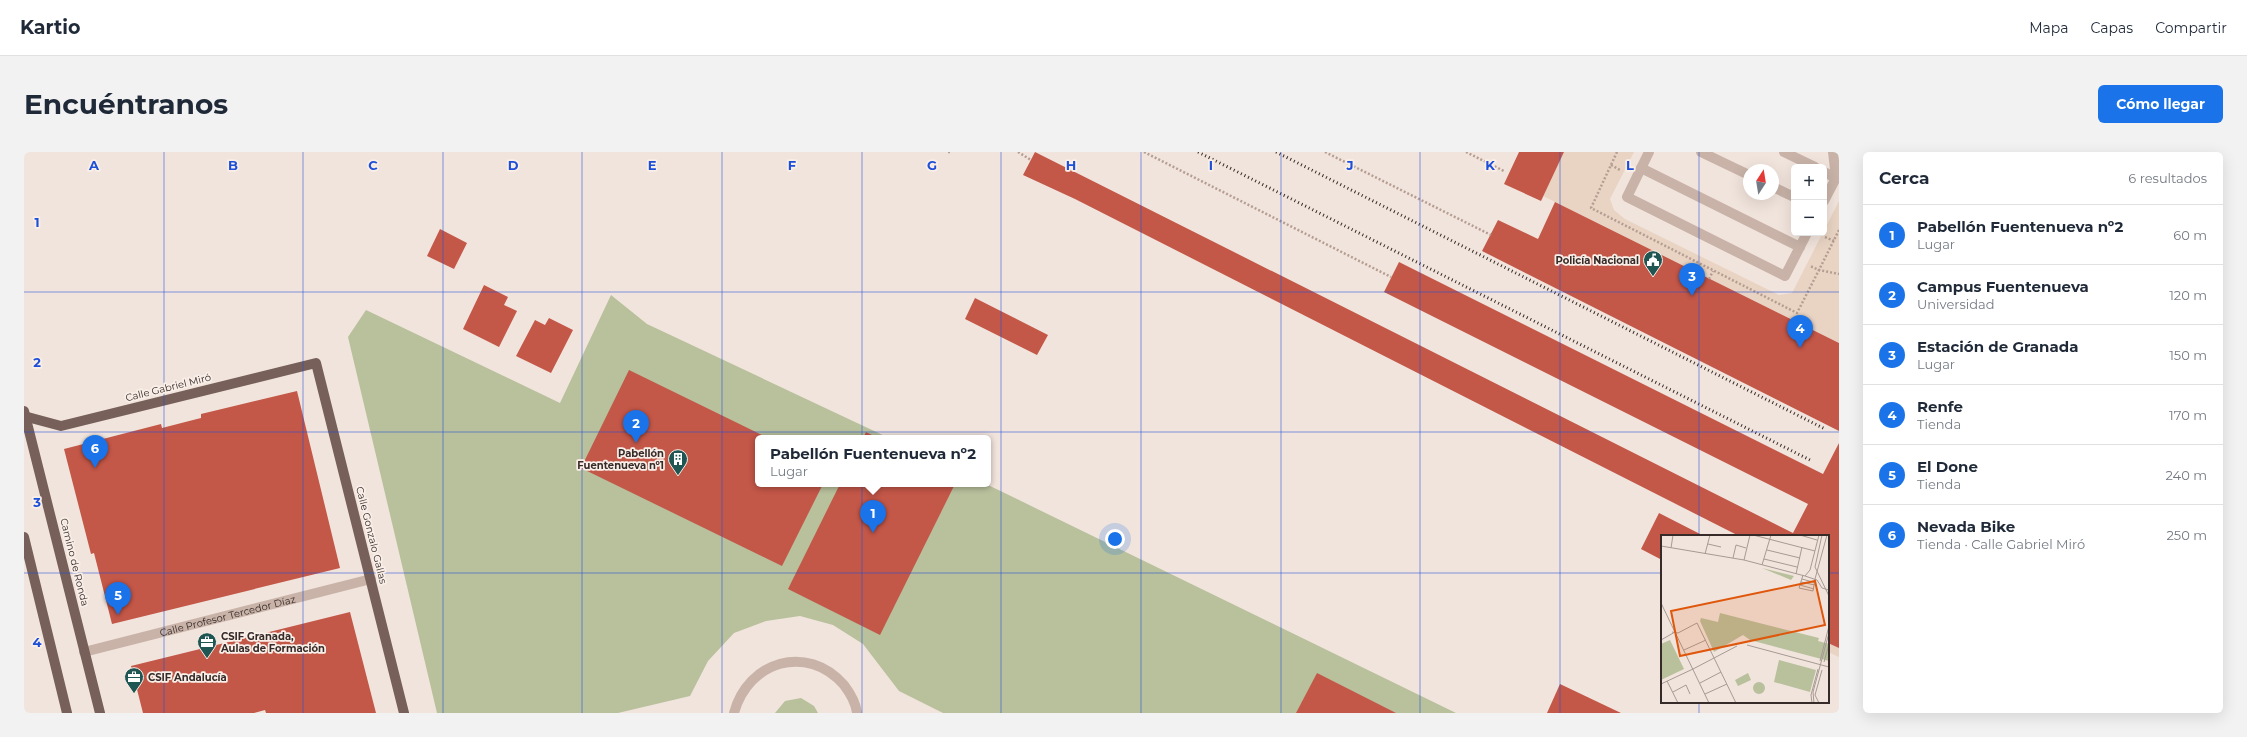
<!DOCTYPE html>
<html lang="es">
<meta charset="utf-8">
<style>
:root{--surface:#fff;--page:#f2f2f3;--text:#1f2937;--muted:#747a83;--line:#e0e1e3;--accent:#1a73e8}
body{margin:0;font-family:Montserrat,sans-serif;background:var(--page);color:var(--text)}
.controls{position:absolute;right:12px;top:12px;display:grid;overflow:hidden;border-radius:6px;box-shadow:0 4px 16px #0002}
.controls button{width:36px;height:36px;display:grid;place-items:center;padding:0;border:0;border-bottom:1px solid var(--line);background:var(--surface);color:var(--text);font:20px sans-serif}
.compass{position:absolute;left:1719px;top:12px;width:36px;height:36px;border-radius:50%;background:var(--surface);box-shadow:0 4px 16px #0002;rotate:12deg}
.you{position:absolute;left:1091px;top:387px;width:14px;height:14px;margin:-10px;border:3px solid #fff;border-radius:50%;background:#1a73e8;box-shadow:0 0 0 6px #1a73e833}
.badge{display:grid;place-items:center;width:26px;height:26px;border-radius:50%;background:var(--accent);color:#fff;font-size:13px;font-weight:700}
.pin{position:absolute;translate:-50% -33px;filter:drop-shadow(0 1px 2px #0008)}
.pin::after{content:'';position:absolute;top:21px;width:14px;height:12px;background:inherit;clip-path:polygon(0 0,100% 0,50% 100%)}
.popup{position:absolute;left:731px;top:283px;width:236px;height:52px;box-sizing:border-box;display:grid;place-content:center;border-radius:6px;background:var(--surface);filter:drop-shadow(0 1px 3px #0005);font-size:13px;white-space:nowrap;color:var(--muted)}
.popup b{font-size:15px;color:var(--text)}
.popup::after{content:'';position:absolute;left:50%;top:100%;margin-left:-8px;border:8px solid transparent;border-top-color:var(--surface)}
.list{margin:0;padding:0;list-style:none}
h2{display:flex;justify-content:space-between;align-items:center;height:52px;margin:0;padding:0 16px;font-size:17px}
h2 small{font-size:13px;font-weight:400;color:var(--muted)}
.list li{display:grid;grid-template-columns:26px 1fr auto;gap:12px;align-items:center;box-sizing:border-box;height:60px;padding:0 16px;border-top:1px solid var(--line)}
.list b{display:block;font-size:15px;white-space:nowrap}
.list p{margin:0;font-size:13px;white-space:nowrap;color:var(--muted)}
.list em{font-size:13px;font-style:normal;color:var(--muted)}
.map{position:relative;flex:none;width:1815px;height:561px;overflow:hidden;border-radius:6px}
header{display:flex;align-items:center;gap:24px;box-sizing:border-box;height:56px;padding:0 20px;background:var(--surface);border-bottom:1px solid var(--line)}
header strong{font-size:19px}
nav{display:flex;gap:22px;margin-inline-start:auto;font-size:14px}
.intro{display:flex;align-items:center;justify-content:space-between;box-sizing:border-box;height:96px;padding:0 24px}
h1{margin:0;font-size:28px}
.button{padding:10px 18px;border-radius:6px;background:var(--accent);color:#fff;font-size:14px;font-weight:700}
main{display:flex;gap:24px;padding:0 24px}
aside{flex:1;background:var(--surface);border-radius:6px;box-shadow:0 4px 16px #0002}
.map>svg:first-child{display:block}
</style>
<header>
<strong>Kartio</strong>
<nav><a>Mapa</a><a>Capas</a><a>Compartir</a></nav>
</header>
<div class="intro"><h1>Encuéntranos</h1><a class="button">Cómo llegar</a></div>
<main>
<div class="map">
<svg width="1815" height="561" viewBox="0 0 1815 561">
<rect width="100%" height="100%" fill="#f1e4dc"/>
<g fill="#b8c09c">
<polygon points="587,143 623,172 865,286 734,286 734,332 962,332 1432,561 919,561 875,539 839,492 809,473 776,464 742,469 710,481 684,509 666,544 594,561 413,561 324,185 342,158 536,251"/>
<polygon points="777,546 790,554 794,561 751,561 761,549"/>
</g>
<g fill="#e9d4c3">
<polygon points="1540,0 1610,0 1586,47 1590,58 1601,67 1755,143 1768,141 1815,49 1815,191 1519,44"/>
<polygon points="1815,476 1815,505 1804,500 1804,497"/>
</g>
<g fill="#c35748">
<polygon points="1011,0 1769,381 1784,352 1360,140 1375,110 1799,322 1815,291 1815,496 1804,491 1804,384 1715,384 1051,47 999,23"/>
<polygon points="1495,0 1540,0 1517,49 1480,32"/>
<polygon points="1531,50 1815,191 1815,279 1458,99 1474,68 1514,87"/>
<polygon points="416,77 443,91 430,117 403,104"/>
<polygon points="460,133 484,145 480,153 493,159 475,195 439,177"/>
<polygon points="951,146 1024,183 1013,203 941,167"/>
<polygon points="525,166 549,178 527,221 492,204 511,168 521,173"/>
<polygon points="605,218 744,286 734,286 734,332 799,332 758,414 557,316"/>
<polygon points="273,239 316,416 88,472 70,401 67,402 40,297 137,272 138,276 173,267 177,266 177,262"/>
<polygon points="842,280 854,286 839,286"/>
<polygon points="816,332 931,332 856,483 764,437"/>
<polygon points="1635,361 1680,384 1638,384 1638,408 1617,397"/>
<polygon points="326,460 352,561 242,561 241,558 230,561 119,561 107,514"/>
<polygon points="1293,521 1372,561 1272,561"/>
<polygon points="1536,532 1597,561 1523,561"/>
</g>
<g fill="none" stroke-linecap="round" stroke-linejoin="round">
<g stroke="#b59d92" stroke-width="2.5" stroke-dasharray="2 2" stroke-linecap="butt">
<polyline points="924,0 926,0"/>
<polyline points="994,0 1007,8"/>
<polyline points="1120,0 1367,125"/>
<polyline points="1301,0 1467,83"/>
<polyline points="1442,0 1480,19"/>
<polyline points="1593,0 1567,56 1773,161 1795,118 1786,114"/>
<polyline points="1587,13 1596,18"/>
<polyline points="1815,78 1795,118 1815,122"/>
<polyline points="1801,85 1810,89"/>
<polyline points="1685,127 1689,119"/>
</g>
<g stroke="#c9b3a8" stroke-width="10">
<polyline points="1625,0 1603,45 1761,124 1783,81"/>
<polyline points="1677,0 1725,23"/>
<polyline points="1760,0 1791,15"/>
<polyline points="1809,0 1812,26"/>
<polyline points="1617,16 1776,95"/>
<polyline points="1800,20 1812,26"/>
<polyline points="1749,35 1770,45"/>
<polyline points="1800,49 1812,26 1815,24"/>
<path id="s1" d="M60,500L347,427"/>
<path d="M710,561C724,509 783,491 820,533C826,541 832,551 833,561"/>
</g>
<g stroke="#776059" stroke-width="10">
<polyline points="0,259 76,561"/>
<polyline points="0,264 37,274 292,211 380,561"/>
<polyline points="0,385 43,561"/>
</g>
<g stroke="#362b28" stroke-width="3" stroke-dasharray="1 3" stroke-linecap="butt">
<polyline points="1174,0 1786,308"/>
<polyline points="1252,0 1801,277"/>
</g>
</g>
<path fill="none" stroke="#1d4ed8" stroke-width="1" stroke-opacity="0.55" d="M140,0V561M279,0V561M419,0V561M558,0V561M698,0V561M838,0V561M977,0V561M1117,0V561M1257,0V561M1396,0V561M1536,0V561M1675,0V384M0,140H1815M0,280H1815M0,421H1638M1804,421H1815M1675,550V561"/>
<defs>
<g id="civic-pin" transform="scale(1)"><path d="M0 17L-7.5 6A9.5 9.5 0 1 1 7.5 6Z" fill="#1f5653" stroke="#f9efe8"/><path d="M-.6-6.5H3V-4.5H.6V-3L4-1V1h2V6H-6V1h2V-1L-.6-3ZM-1.2 2.5V6h2.4V2.5Z" fill="#fff"/></g>
<g id="building-pin" transform="scale(1)"><path d="M0 17L-7.5 6A9.5 9.5 0 1 1 7.5 6Z" fill="#1f5653" stroke="#f9efe8"/><path d="M-4-6H4V6H1V3H-1V6H-4ZM-2.5-4.3h1.7v1.8h-1.7ZM.8-4.3h1.7v1.8H.8ZM-2.5-1h1.7V.8h-1.7ZM.8-1h1.7V.8H.8Z" fill="#fff"/></g>
<g id="office-pin" transform="scale(1)"><path d="M0 17L-7.5 6A9.5 9.5 0 1 1 7.5 6Z" fill="#1f5653" stroke="#f9efe8"/><path d="M-6-3h4V-5.5h4V-3h4V5H-6ZM-1-4.5V-3h2v-1.5ZM-6 0V1H6V0Z" fill="#fff"/></g>
</defs>
<g fill-rule="evenodd">
<use href="#civic-pin" x="1629" y="108"/>
<use href="#building-pin" x="654" y="307"/>
<use href="#office-pin" x="183" y="490"/>
<use href="#office-pin" x="110" y="525"/>
</g>
<g text-anchor="middle" stroke-width="3.5" stroke-linejoin="round" paint-order="stroke">
<g font-size="10" font-weight="bold" fill="#362b28" stroke="#f9efe8" text-anchor="end">
<text x="1615" y="112">Policía Nacional</text>
<text x="640" y="305">Pabellón<tspan x="640" dy="12">Fuentenueva nº1</tspan></text>
<text x="197" y="488" text-anchor="start">CSIF Granada,<tspan x="197" dy="12">Aulas de Formación</tspan></text>
<text x="124" y="529" text-anchor="start">CSIF Andalucía</text>
</g>
<g font-size="10" fill="#362b28" stroke="#f9efe8">
<text transform="translate(144 235) rotate(-14)" y="4">Calle Gabriel Miró</text>
<text transform="translate(348 383) rotate(76)" y="4">Calle Gonzalo Gallas</text>
<text transform="translate(51 410) rotate(76)" y="4">Camino de Ronda</text>
<text dy="4" stroke="none"><textPath href="#s1" startOffset="148">Calle Profesor Tercedor Díaz</textPath></text>
</g>
</g>
<g transform="translate(1637 383)">
<rect width="168" height="168" fill="#f1e4dc"/>
<path d="M101,33L133,41L130,45ZM59,78L158,103L157,106L168,109V126L89,105L82,100L53,117L39,86L40,83L57,87ZM9,105L23,134L0,145V109ZM118,125L155,135L149,157L113,147ZM87,138L90,145L77,151L74,145ZM92 153a6 6 0 1 1 12 0a6 6 0 1 1-12 0Z" fill="#b8c09c"/>
<path fill="none" stroke="#a69a94" stroke-width="1" d="M92,0L154,16M139,0L156,5M161,0L154,32L168,61M47,9L60,12M0,11L83,25L144,41L156,45L161,53L168,55M10,13L12,0M106,15L139,23M44,19L49,0M72,23L75,10L85,13M103,24L136,32M83,25L89,0M101,30L110,0M135,39L141,12M142,40L138,53L152,56L154,44M144,41L149,35L158,0M141,44L155,48M154,44L166,0M140,47L154,50M139,50L153,54M0,68L48,168M11,97L17,98L36,88L75,168M0,105L14,97M86,110L168,132M23,115L45,105M159,126L168,91M163,127L168,109M32,134L76,111M6,146L17,168M39,148L60,137M0,149L32,134M12,157L25,150L29,159M44,159L66,149M151,168L150,160L157,134M153,168L152,157L168,98M158,168L154,160L161,135"/>
<path fill="#df570d" fill-opacity="0.15" stroke="#df570d" stroke-width="2" d="M154,46L164,90L19,121L10,76Z"/>
<rect width="168" height="168" fill="none" stroke="#362b28" stroke-width="2"/>
</g>
<g font-size="13" text-anchor="middle" font-weight="bold" fill="#1d4ed8" stroke="#f9efe8" stroke-width="3.5" stroke-linejoin="round" paint-order="stroke">
<text x="70" y="18">A</text>
<text x="209" y="18">B</text>
<text x="349" y="18">C</text>
<text x="489" y="18">D</text>
<text x="628" y="18">E</text>
<text x="768" y="18">F</text>
<text x="908" y="18">G</text>
<text x="1047" y="18">H</text>
<text x="1187" y="18">I</text>
<text x="1326" y="18">J</text>
<text x="1466" y="18">K</text>
<text x="1606" y="18">L</text>
<text x="13" y="75">1</text>
<text x="13" y="215">2</text>
<text x="13" y="355">3</text>
<text x="13" y="495">4</text>
</g>
</svg>
<div class="controls">
<button>+</button>
<button>−</button>
</div>
<svg class="compass" viewBox="-18 -18 36 36"><path d="M0-13l5 13h-10z" fill="#e53935"/><path d="M0 13l5-13h-10z" fill="#747a83"/></svg>
<div class="you"></div>
<div class="pin badge" style="left:849px;top:381px">1</div>
<div class="popup"><b>Pabellón Fuentenueva nº2</b>Lugar</div>
<div class="pin badge" style="left:612px;top:291px">2</div>
<div class="pin badge" style="left:1668px;top:144px">3</div>
<div class="pin badge" style="left:1776px;top:196px">4</div>
<div class="pin badge" style="left:94px;top:463px">5</div>
<div class="pin badge" style="left:71px;top:316px">6</div>
</div>
<aside>
<h2>Cerca<small>6 resultados</small></h2>
<ul class="list">
<li><span class="badge">1</span><div><b>Pabellón Fuentenueva nº2</b><p>Lugar</p></div><em>60 m</em></li>
<li><span class="badge">2</span><div><b>Campus Fuentenueva</b><p>Universidad</p></div><em>120 m</em></li>
<li><span class="badge">3</span><div><b>Estación de Granada</b><p>Lugar</p></div><em>150 m</em></li>
<li><span class="badge">4</span><div><b>Renfe</b><p>Tienda</p></div><em>170 m</em></li>
<li><span class="badge">5</span><div><b>El Done</b><p>Tienda</p></div><em>240 m</em></li>
<li><span class="badge">6</span><div><b>Nevada Bike</b><p>Tienda · Calle Gabriel Miró</p></div><em>250 m</em></li>
</ul>
</aside>
</main>
